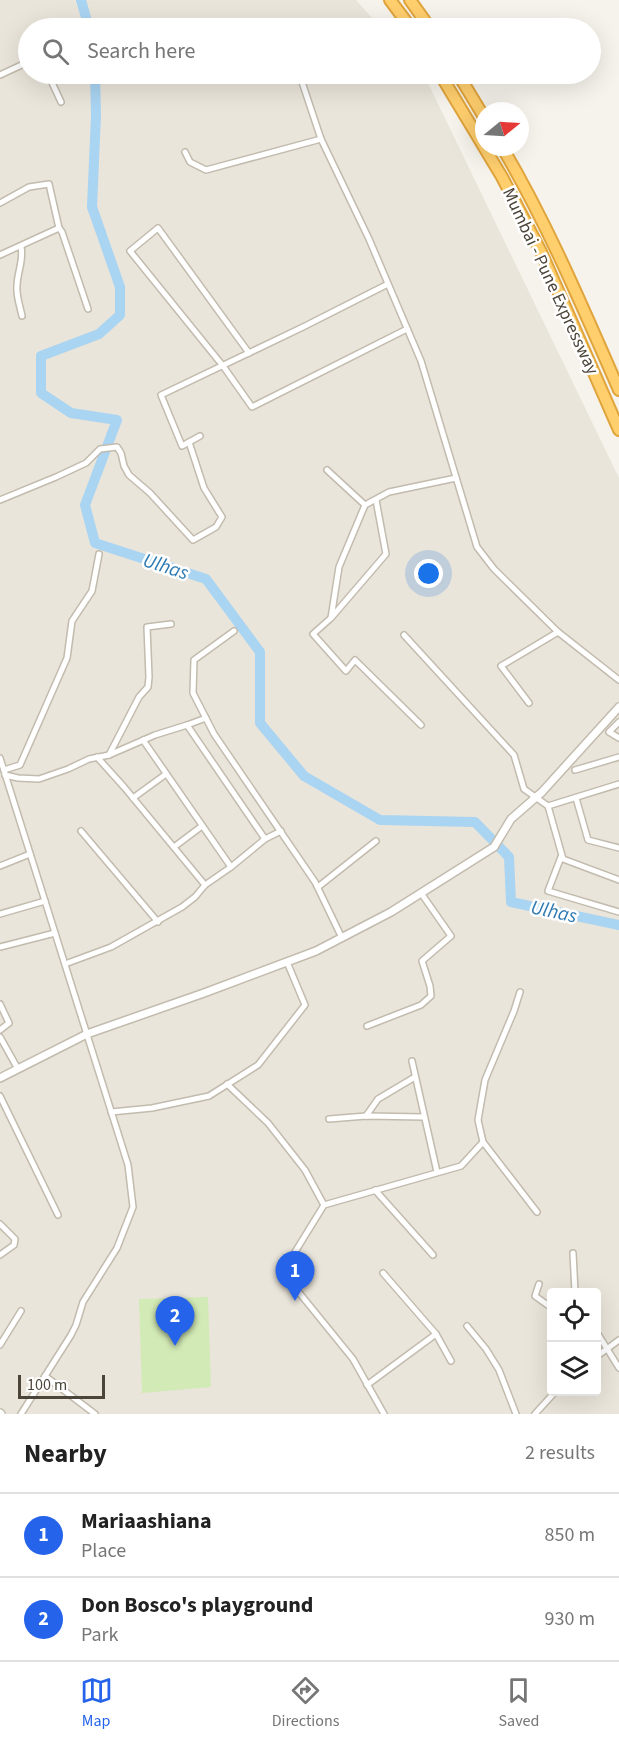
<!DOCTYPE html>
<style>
:root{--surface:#fff;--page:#f6f6f6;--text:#222;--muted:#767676;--line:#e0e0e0;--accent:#2563eb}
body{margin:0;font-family:"Source Sans 3",sans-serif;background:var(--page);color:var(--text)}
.controls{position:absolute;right:18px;bottom:18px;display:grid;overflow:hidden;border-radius:6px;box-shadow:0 6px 24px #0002}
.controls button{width:54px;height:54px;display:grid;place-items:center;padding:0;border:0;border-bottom:2px solid var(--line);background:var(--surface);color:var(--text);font:30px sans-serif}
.compass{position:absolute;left:475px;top:102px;width:54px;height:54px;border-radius:50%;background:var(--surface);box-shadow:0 6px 24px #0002;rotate:72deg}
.scale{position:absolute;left:18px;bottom:15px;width:87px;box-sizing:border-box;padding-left:6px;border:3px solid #4b4439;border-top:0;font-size:16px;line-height:21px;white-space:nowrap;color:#4b4439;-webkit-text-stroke:4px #fff;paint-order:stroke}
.you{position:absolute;left:429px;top:574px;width:21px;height:21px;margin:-15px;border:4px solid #fff;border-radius:50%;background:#1a73e8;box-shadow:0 0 0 9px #1a73e833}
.badge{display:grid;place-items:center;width:39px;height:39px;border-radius:50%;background:var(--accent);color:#fff;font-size:20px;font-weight:700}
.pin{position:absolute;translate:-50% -50px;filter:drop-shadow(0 2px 3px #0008)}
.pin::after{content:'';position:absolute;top:32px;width:21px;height:18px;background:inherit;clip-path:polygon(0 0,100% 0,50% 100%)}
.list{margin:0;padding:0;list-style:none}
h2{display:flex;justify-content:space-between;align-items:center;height:78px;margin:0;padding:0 24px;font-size:26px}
h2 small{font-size:20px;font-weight:400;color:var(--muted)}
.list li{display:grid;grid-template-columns:39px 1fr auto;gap:18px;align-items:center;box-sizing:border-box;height:84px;padding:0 24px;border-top:2px solid var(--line)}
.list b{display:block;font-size:22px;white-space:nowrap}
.list p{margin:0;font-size:20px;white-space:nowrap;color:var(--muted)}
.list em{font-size:20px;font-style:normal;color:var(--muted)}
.icon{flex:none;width:33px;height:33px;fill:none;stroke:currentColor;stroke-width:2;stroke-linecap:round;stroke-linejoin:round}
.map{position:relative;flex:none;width:619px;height:1414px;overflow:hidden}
.search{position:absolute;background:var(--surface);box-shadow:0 6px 24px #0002;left:18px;right:18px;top:18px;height:66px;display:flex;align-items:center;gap:15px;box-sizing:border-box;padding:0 21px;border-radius:33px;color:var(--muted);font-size:22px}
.sheet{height:246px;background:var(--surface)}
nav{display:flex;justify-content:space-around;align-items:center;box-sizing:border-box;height:84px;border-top:2px solid var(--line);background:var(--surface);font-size:16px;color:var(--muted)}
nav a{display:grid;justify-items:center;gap:3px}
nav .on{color:var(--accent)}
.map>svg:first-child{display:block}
</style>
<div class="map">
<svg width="619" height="1414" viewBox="0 0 619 1414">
<rect width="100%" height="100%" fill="#f6f3ec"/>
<path fill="#eae5da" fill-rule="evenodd" d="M0,0H356L381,28H28V74H421L426,79L619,478V1414H0ZM552,1292H596V1392H552Z"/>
<polygon fill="#d2eab5" points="208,1297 211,1387 142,1393 139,1299"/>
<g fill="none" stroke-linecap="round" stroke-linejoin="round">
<g stroke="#a9d4f2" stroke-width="10">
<polyline points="81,0 89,28"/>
<polyline points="95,74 96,115 92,207 120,287 120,315 99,334 41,356 41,393 71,413 117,420 85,505 95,543 206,579 260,652 260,723 304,776 380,820 475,822 509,857 511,902 619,925"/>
</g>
<g stroke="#c2bbae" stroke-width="8">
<g id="minor">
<polyline points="48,74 61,102"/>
<polyline points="297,74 302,82 321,139 369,239 421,361 477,547 494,569 558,632 619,680"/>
<polyline points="0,75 28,62"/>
<polyline points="185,152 190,162 206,170 321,139"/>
<polyline points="0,203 29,187 49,184 59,228 62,232 88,309"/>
<path d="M21,247C24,260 17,273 17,286C16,296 20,306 22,316"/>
<polyline points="0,255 59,228"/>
<polyline points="249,353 158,228 130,251 223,366 252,407 407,329"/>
<polyline points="200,436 182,446 161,395 303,327 388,284"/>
<polyline points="327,470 365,505"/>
<polyline points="0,500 56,477 86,463 100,449 117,447 121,453 124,466 129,475 150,493 193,540 216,527 222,517 204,488 189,442"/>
<polyline points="331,618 386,554 376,500"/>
<polyline points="234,631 194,660 193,693 214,734 315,882 342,938"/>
<polyline points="404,635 514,755 524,789 548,806 563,859 619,880"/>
<polyline points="529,703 501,666 558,632"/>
<polyline points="206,718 187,725 265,839 281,831"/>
<polyline points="619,722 609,732 619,738"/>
<polyline points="421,725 355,660 346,671 313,634 331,618 339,567 365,505 389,492 456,478"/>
<polyline points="143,740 231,867"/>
<polyline points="109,755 139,697 148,687 149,677 147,627 171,624"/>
<polyline points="97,757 124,787 205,885"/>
<polyline points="0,758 128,1165 133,1207 117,1248 83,1302 76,1325 71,1335 21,1414"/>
<polyline points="4,770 20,765 67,658 72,621 92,591 99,554"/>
<polyline points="575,770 619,757"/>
<polyline points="5,775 18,778 39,779 68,769 89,759 109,755 155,735 187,725"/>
<polyline points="133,798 166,774"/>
<polyline points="576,798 588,840 619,848"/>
<polyline points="548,806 619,784"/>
<polyline points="81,831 158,922"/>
<polyline points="174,847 202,826"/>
<polyline points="561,857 548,891 619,912"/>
<polyline points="0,866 30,854"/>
<polyline points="318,887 376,841"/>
<polyline points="0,914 45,901"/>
<polyline points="0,947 55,933"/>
<polyline points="65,964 111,947 182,907 195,897 205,885 231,867 265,839"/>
<polyline points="520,992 514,1011 485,1080 478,1120 483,1142 537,1212"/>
<polyline points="0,1004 9,1023 0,1030"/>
<polyline points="367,1026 421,1005 431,996 430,986 422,961 451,936 421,893"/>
<polyline points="0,1037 18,1069"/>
<polyline points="412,1061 437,1172"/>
<polyline points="227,1084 268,1123 305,1170 324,1205"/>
<polyline points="0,1096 58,1215"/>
<polyline points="111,1112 152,1108 209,1096 258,1065 305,1005 287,962"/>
<polyline points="366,1116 378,1099 415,1077"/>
<polyline points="329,1119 366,1116 424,1117"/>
<polyline points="375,1190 433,1255"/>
<polyline points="0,1224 15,1239 14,1245 0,1255"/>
<polyline points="573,1253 575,1292"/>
<polyline points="383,1273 436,1334 451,1361"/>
<polyline points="539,1284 535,1296 549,1306 552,1306"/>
<polyline points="467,1326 486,1349 499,1370 516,1414"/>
<polyline points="596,1331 619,1368"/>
<polyline points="0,1345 21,1311"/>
<polyline points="596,1357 619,1340"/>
<polyline points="45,1376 95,1414"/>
<polyline points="367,1385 436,1334"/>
<polyline points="384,1414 353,1359 297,1290 295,1252 324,1205 461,1166 483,1142"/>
<polyline points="535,1414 555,1392"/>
</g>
</g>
<g stroke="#c2bbae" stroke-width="10">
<g id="tertiary">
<polyline points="0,1078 87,1034 204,993 316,951 391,912 494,847 511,819 542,792 619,707"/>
<polyline points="0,1413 1,1414"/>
</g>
</g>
<g stroke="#e0a43c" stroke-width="14">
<g id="motorway">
<polyline points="390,0 411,28"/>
<polyline points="410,0 430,28"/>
<polyline points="440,74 502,177 541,252 619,430"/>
<polyline points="458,74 484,117"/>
<path d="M502,147C548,225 583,308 619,390"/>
</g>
</g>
<use href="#minor" stroke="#fff" stroke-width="5"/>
<use href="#tertiary" stroke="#fff" stroke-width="7"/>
<use href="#motorway" stroke="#ffcf6e" stroke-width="10"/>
</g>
<g text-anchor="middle" stroke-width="5" stroke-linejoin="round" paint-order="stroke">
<g font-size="18" fill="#4b4439" stroke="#fff">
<text transform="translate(551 281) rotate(65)" y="6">Mumbai - Pune Expressway</text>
</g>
<g font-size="20" font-style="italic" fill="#2e7ab2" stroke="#fff">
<text transform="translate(166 566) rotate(18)" y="7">Ulhas</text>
<text transform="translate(554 911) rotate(12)" y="7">Ulhas</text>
</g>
</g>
</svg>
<div class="controls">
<button><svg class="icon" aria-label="locate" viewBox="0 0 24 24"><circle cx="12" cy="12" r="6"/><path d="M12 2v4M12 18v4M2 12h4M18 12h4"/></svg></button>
<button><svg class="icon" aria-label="layers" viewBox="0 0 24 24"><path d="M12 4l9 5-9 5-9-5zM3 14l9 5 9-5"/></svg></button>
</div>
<svg class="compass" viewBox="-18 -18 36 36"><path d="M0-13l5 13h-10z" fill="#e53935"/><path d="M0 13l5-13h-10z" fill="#767676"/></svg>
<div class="scale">100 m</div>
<div class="you"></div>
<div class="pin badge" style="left:295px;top:1301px">1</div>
<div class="pin badge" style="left:175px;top:1346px">2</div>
<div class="search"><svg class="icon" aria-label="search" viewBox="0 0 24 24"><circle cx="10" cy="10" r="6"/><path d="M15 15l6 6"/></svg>Search here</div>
</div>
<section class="sheet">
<h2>Nearby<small>2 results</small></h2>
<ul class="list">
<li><span class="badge">1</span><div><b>Mariaashiana</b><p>Place</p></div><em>850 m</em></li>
<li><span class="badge">2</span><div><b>Don Bosco's playground</b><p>Park</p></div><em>930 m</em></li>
</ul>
</section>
<nav>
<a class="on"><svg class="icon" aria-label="map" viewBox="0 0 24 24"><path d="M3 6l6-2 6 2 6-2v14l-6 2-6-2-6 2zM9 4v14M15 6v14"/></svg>Map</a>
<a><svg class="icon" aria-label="directions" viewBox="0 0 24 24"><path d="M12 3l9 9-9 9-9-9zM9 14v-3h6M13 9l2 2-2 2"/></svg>Directions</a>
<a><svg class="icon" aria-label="saved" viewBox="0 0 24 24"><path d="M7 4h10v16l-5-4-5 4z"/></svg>Saved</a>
</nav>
